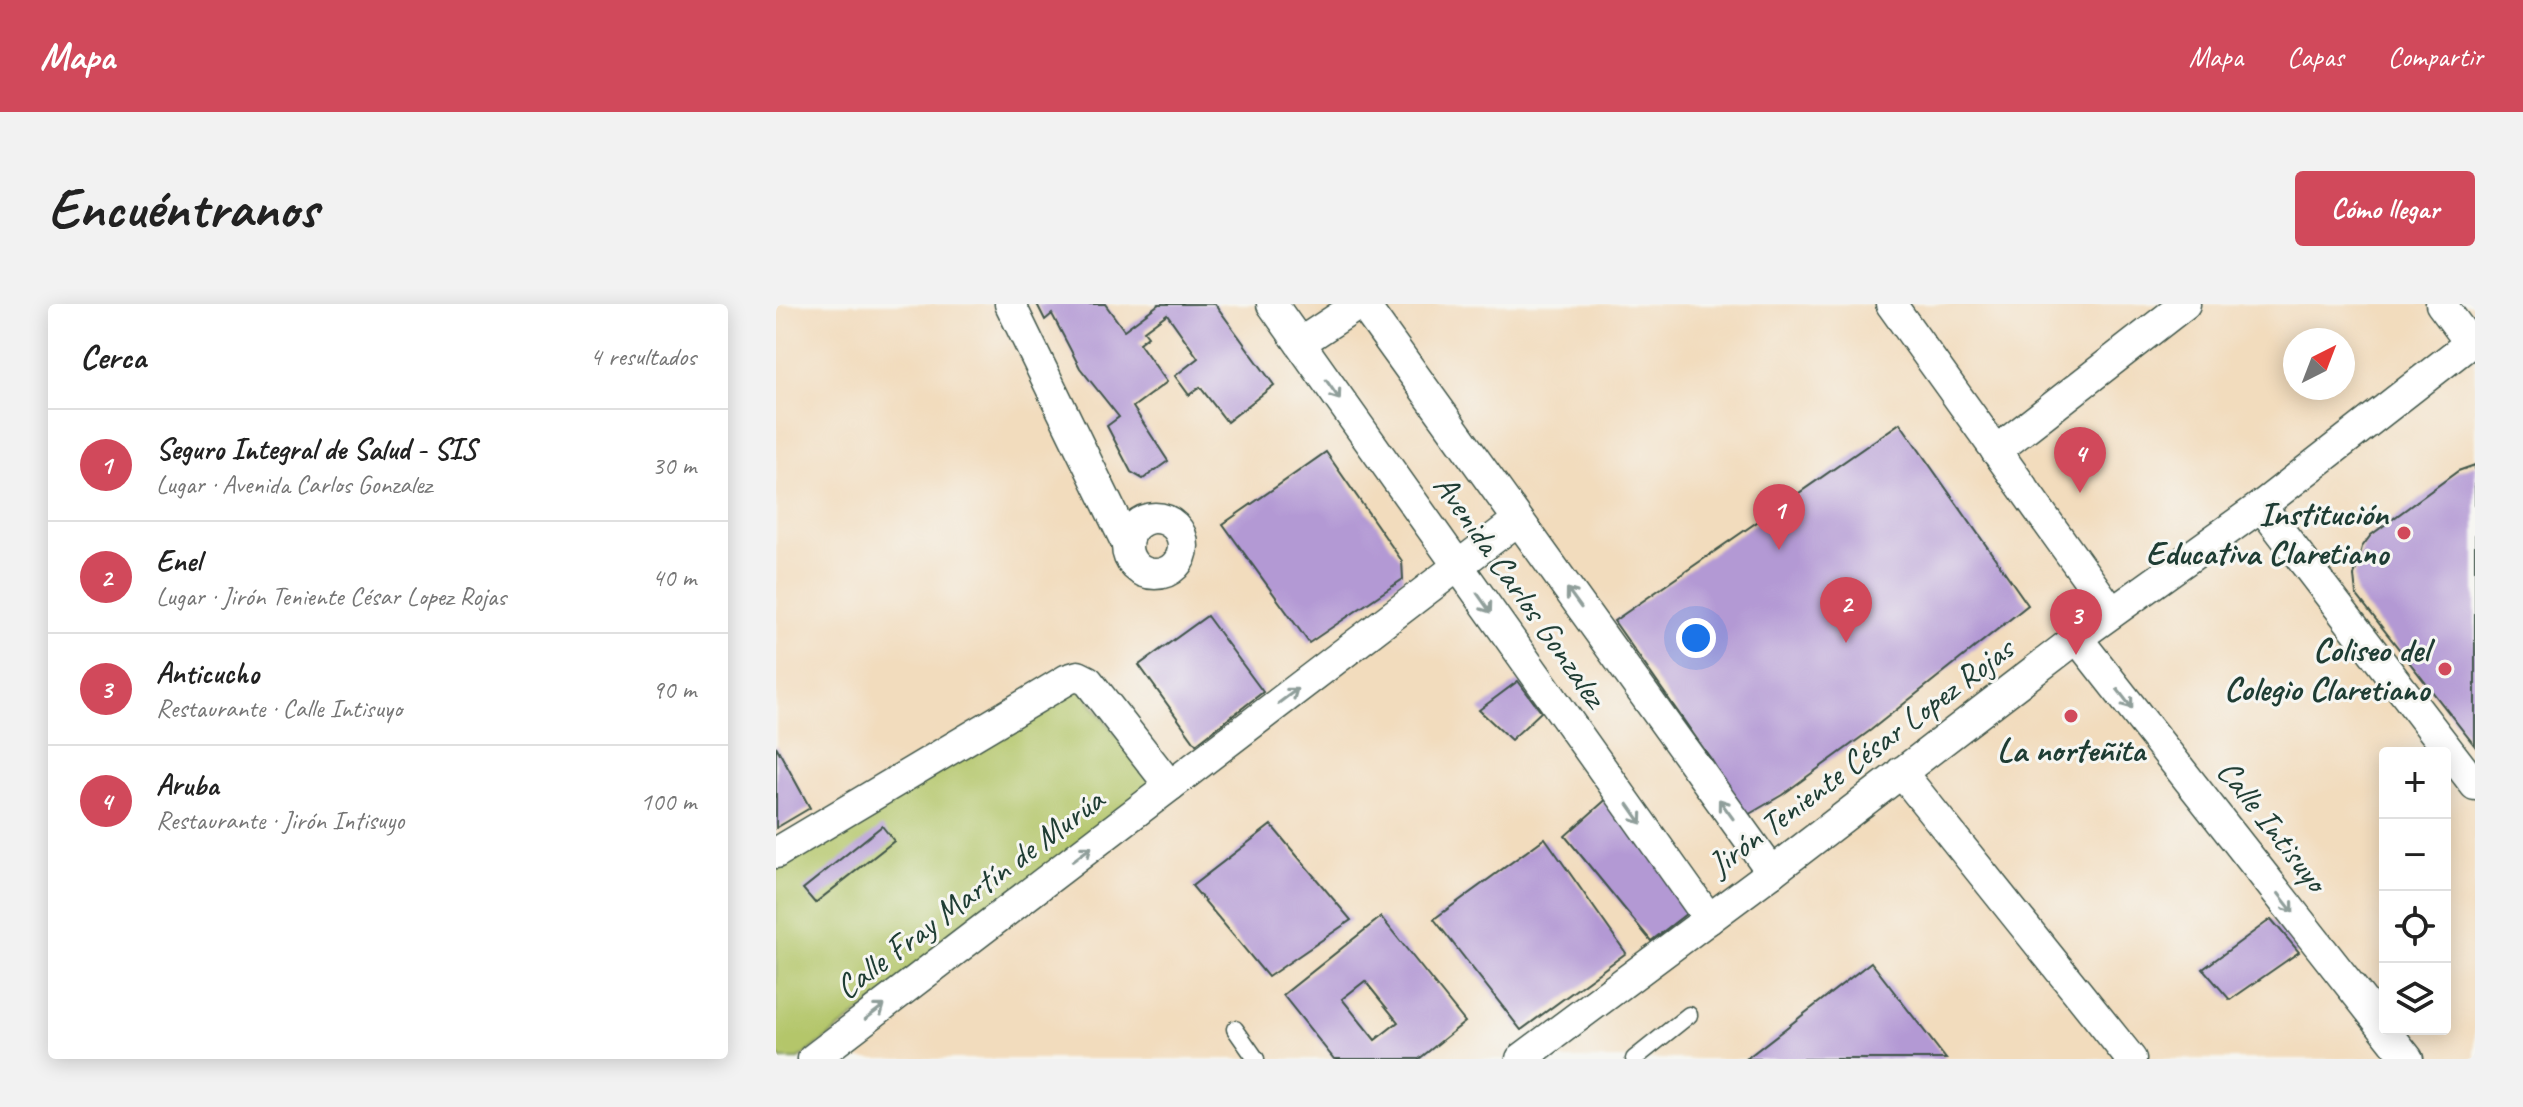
<!DOCTYPE html>
<html lang="es">
<meta charset="utf-8">
<style>
:root{--surface:#fff;--page:#f2f2f2;--text:#222;--muted:#767676;--line:#e0e0e0;--accent:#d1495b}
body{margin:0;font-family:Caveat,sans-serif;background:var(--page);color:var(--text)}
.controls{position:absolute;right:24px;bottom:24px;display:grid;overflow:hidden;border-radius:8px;box-shadow:0 4px 20px #0003}
.controls button{width:72px;height:72px;display:grid;place-items:center;padding:0;border:0;border-bottom:2px solid var(--line);background:var(--surface);color:var(--text);font:40px sans-serif}
.compass{position:absolute;left:1507px;top:24px;width:72px;height:72px;border-radius:50%;background:var(--surface);box-shadow:0 4px 20px #0003;rotate:42deg}
.you{position:absolute;left:920px;top:334px;width:28px;height:28px;margin:-20px;border:6px solid #fff;border-radius:50%;background:#1a73e8;box-shadow:0 0 0 12px #1a73e833}
.badge{display:grid;place-items:center;width:52px;height:52px;border-radius:50%;background:var(--accent);color:#fff;font-size:26px;font-weight:700}
.pin{position:absolute;translate:-50% -66px;filter:drop-shadow(0 2px 4px #0008)}
.pin::after{content:'';position:absolute;top:42px;width:28px;height:24px;background:inherit;clip-path:polygon(0 0,100% 0,50% 100%)}
.list{margin:0;padding:0;list-style:none}
h2{display:flex;justify-content:space-between;align-items:center;height:104px;margin:0;padding:0 32px;font-size:34px}
h2 small{font-size:26px;font-weight:400;color:var(--muted)}
.list li{display:grid;grid-template-columns:52px 1fr auto;gap:24px;align-items:center;box-sizing:border-box;height:112px;padding:0 32px;border-top:2px solid var(--line)}
.list b{display:block;font-size:30px;white-space:nowrap}
.list p{margin:0;font-size:26px;white-space:nowrap;color:var(--muted)}
.list em{font-size:26px;font-style:normal;color:var(--muted)}
.icon{flex:none;width:44px;height:44px;fill:none;stroke:currentColor;stroke-width:2;stroke-linecap:round;stroke-linejoin:round}
.map{position:relative;flex:none;width:1699px;height:755px;overflow:hidden;border-radius:8px}
header{display:flex;align-items:center;gap:48px;box-sizing:border-box;height:112px;padding:0 40px;background:var(--accent);color:#fff}
header strong{font-size:38px}
nav{display:flex;gap:44px;margin-inline-start:auto;font-size:28px}
.intro{display:flex;align-items:center;justify-content:space-between;box-sizing:border-box;height:192px;padding:0 48px}
h1{margin:0;font-size:56px}
.button{padding:20px 36px;border-radius:8px;background:var(--accent);color:#fff;font-size:28px;font-weight:700}
main{display:flex;gap:48px;padding:0 48px}
aside{flex:1;background:var(--surface);border-radius:8px;box-shadow:0 4px 20px #0003}
.map>svg:first-child{display:block}
</style>
<header>
<strong>Mapa</strong>
<nav><a>Mapa</a><a>Capas</a><a>Compartir</a></nav>
</header>
<div class="intro"><h1>Encuéntranos</h1><a class="button">Cómo llegar</a></div>
<main>
<aside>
<h2>Cerca<small>4 resultados</small></h2>
<ul class="list">
<li><span class="badge">1</span><div><b>Seguro Integral de Salud - SIS</b><p>Lugar · Avenida Carlos Gonzalez</p></div><em>30 m</em></li>
<li><span class="badge">2</span><div><b>Enel</b><p>Lugar · Jirón Teniente César Lopez Rojas</p></div><em>40 m</em></li>
<li><span class="badge">3</span><div><b>Anticucho</b><p>Restaurante · Calle Intisuyo</p></div><em>90 m</em></li>
<li><span class="badge">4</span><div><b>Aruba</b><p>Restaurante · Jirón Intisuyo</p></div><em>100 m</em></li>
</ul>
</aside>
<div class="map">
<svg width="1699" height="755" viewBox="0 0 1699 755">
<rect width="100%" height="100%" fill="#f6f6f2"/>
<filter id="ink" filterUnits="userSpaceOnUse"><feTurbulence type="fractalNoise" baseFrequency=".0125" numOctaves="2"/><feDisplacementMap in="SourceGraphic" scale="16" xChannelSelector="R" yChannelSelector="G"/><feConvolveMatrix kernelMatrix="1 2 1 2 8 2 1 2 1" color-interpolation-filters="sRGB"/></filter>
<filter id="wash" filterUnits="userSpaceOnUse"><feTurbulence type="fractalNoise" baseFrequency=".006" numOctaves="4" result="noise"/><feDisplacementMap in="SourceGraphic" scale="32" xChannelSelector="R" yChannelSelector="G"/><feGaussianBlur stdDeviation="1.8" result="paint"/><feColorMatrix in="noise" values="0 0 0 0 0 0 0 0 0 0 0 0 0 0 0 0 0 1.4 0 .05"/><feComposite in="paint" operator="in"/></filter>
<g filter="url(#wash)">
<rect width="100%" height="100%" fill="#f2dcbd"/>
<polygon fill="#b4c66a" stroke="#6a824f" stroke-width="2" points="303,383 380,482 23,755 5,755 0,747 0,565"/>
<g id="blocks">
<g fill="#b399d4" fill-rule="evenodd">
<polygon points="261,0 329,0 348,26 383,0 439,0 498,81 451,118 424,83 413,91 399,72 422,54 391,10 368,27 372,32 363,39 391,78 357,103 392,157 367,175 355,168 331,122 343,113 304,64 276,10 269,16"/>
<polygon points="1124,119 1252,301 1095,426 1006,491 970,512 935,455 838,317"/>
<polygon points="550,148 626,257 627,275 533,339 447,220"/>
<polygon points="1699,161 1699,442 1580,290 1578,272 1586,243 1595,231 1682,167"/>
<polygon points="431,312 487,388 420,440 363,361"/>
<polygon points="742,377 765,408 735,436 703,406"/>
<polygon points="0,442 34,504 0,524"/>
<polygon points="834,492 915,606 875,637 789,532"/>
<polygon points="495,521 575,616 492,673 416,582"/>
<polygon points="106,522 118,537 39,599 27,585"/>
<polygon points="769,534 850,649 745,726 658,615"/>
<path d="M605,613L689,718L643,755H558L507,691ZM589,677L622,718L599,736L566,695Z"/>
<polygon points="1495,615 1523,648 1454,696 1427,665"/>
<polygon points="1095,658 1170,755 970,755"/>
</g>
</g>
</g>
<g filter="url(#ink)">
<use href="#blocks" fill-opacity="0" stroke="#3f5549" stroke-width="2"/>
<g fill="none" stroke-linecap="round" stroke-linejoin="round">
<g stroke="#3f5549" stroke-width="19">
<g id="service">
<polyline points="459,725 480,755"/>
<polyline points="858,755 913,711"/>
</g>
</g>
<g stroke="#3f5549" stroke-width="33">
<g id="minor">
<polyline points="234,0 350,238"/>
<polyline points="496,0 933,615"/>
<polyline points="587,0 996,568"/>
<polyline points="1115,0 1336,308"/>
<polyline points="1665,0 1694,39"/>
<polyline points="524,39 583,0"/>
<polyline points="1220,147 1409,0"/>
<polyline points="1485,202 1699,481"/>
<circle cx="379" cy="242" r="28"/>
<polyline points="1301,334 1632,755"/>
<polyline points="1125,468 1355,755"/>
<polyline points="0,549 292,375 302,372 312,377 394,482"/>
<polyline points="37,755 742,216"/>
<polyline points="745,755 996,568 1301,334 1485,202 1699,35"/>
</g>
</g>
<use href="#service" stroke="#fff" stroke-width="16"/>
<use href="#minor" stroke="#fff" stroke-width="30"/>
</g>
<defs><path id="oneway-shaft" d="M-6 0H5M1.5-3L5.5 0L1.5 3" fill="none" stroke-width="1.6" stroke-linecap="round" stroke-linejoin="round" transform="scale(2)"/></defs>
<g stroke="#8f9e9a">
<use href="#oneway-shaft" transform="translate(557 86) rotate(55)"/>
<use href="#oneway-shaft" transform="translate(798 294) rotate(-126)"/>
<use href="#oneway-shaft" transform="translate(708 299) rotate(55)"/>
<use href="#oneway-shaft" transform="translate(512 392) rotate(-37)"/>
<use href="#oneway-shaft" transform="translate(1349 395) rotate(52)"/>
<use href="#oneway-shaft" transform="translate(950 505) rotate(-126)"/>
<use href="#oneway-shaft" transform="translate(859 510) rotate(55)"/>
<use href="#oneway-shaft" transform="translate(306 550) rotate(-37)"/>
<use href="#oneway-shaft" transform="translate(1510 599) rotate(52)"/>
<use href="#oneway-shaft" transform="translate(99 708) rotate(-37)"/>
</g>
</g>
<g fill="#d1495b" stroke="#f6f6f2" stroke-width="3">
<circle cx="1628" cy="229" r="8"/>
<circle cx="1669" cy="365" r="8"/>
<circle cx="1295" cy="412" r="8"/>
</g>
<g text-anchor="middle" stroke-width="6" stroke-linejoin="round" paint-order="stroke">
<g font-size="34" font-weight="bold" fill="#1f3d34" stroke="#f6f6f2" text-anchor="end">
<text x="1612" y="221">Institución<tspan x="1612" dy="39">Educativa Claretiano</tspan></text>
<text x="1653" y="357">Coliseo del<tspan x="1653" dy="39">Colegio Claretiano</tspan></text>
<text x="1295" y="457" text-anchor="middle">La norteñita</text>
</g>
<g font-size="34" fill="#1f3d34" stroke="#f6f6f2">
<text transform="translate(745 286) rotate(55)" y="12">Avenida Carlos Gonzalez</text>
<text transform="translate(1084 452) rotate(-37)" y="12">Jirón Teniente César Lopez Rojas</text>
<text transform="translate(1497 521) rotate(52)" y="12">Calle Intisuyo</text>
<text transform="translate(193 589) rotate(-37)" y="12">Calle Fray Martín de Murúa</text>
</g>
</g>
</svg>
<div class="controls">
<button>+</button>
<button>−</button>
<button><svg class="icon" aria-label="locate" viewBox="0 0 24 24"><circle cx="12" cy="12" r="6"/><path d="M12 2v4M12 18v4M2 12h4M18 12h4"/></svg></button>
<button><svg class="icon" aria-label="layers" viewBox="0 0 24 24"><path d="M12 4l9 5-9 5-9-5zM3 14l9 5 9-5"/></svg></button>
</div>
<svg class="compass" viewBox="-18 -18 36 36"><path d="M0-13l5 13h-10z" fill="#e53935"/><path d="M0 13l5-13h-10z" fill="#767676"/></svg>
<div class="you"></div>
<div class="pin badge" style="left:1003px;top:246px">1</div>
<div class="pin badge" style="left:1070px;top:339px">2</div>
<div class="pin badge" style="left:1300px;top:351px">3</div>
<div class="pin badge" style="left:1304px;top:189px">4</div>
</div>
</main>
